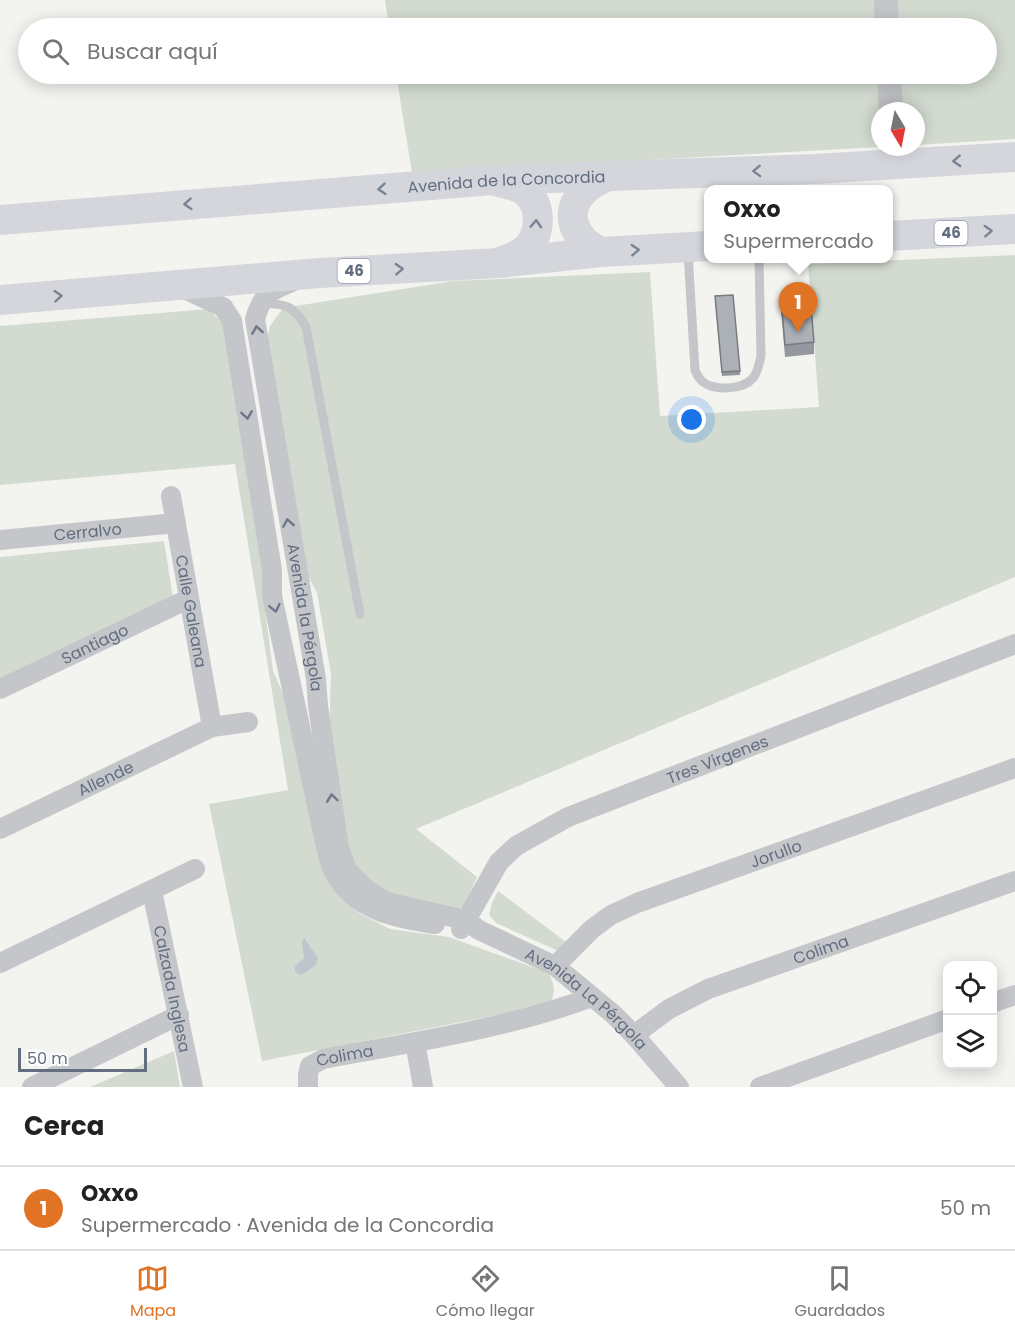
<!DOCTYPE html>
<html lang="es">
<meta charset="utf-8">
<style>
:root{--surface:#fff;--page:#f2f2f2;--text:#222;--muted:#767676;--line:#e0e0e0;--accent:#e17324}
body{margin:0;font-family:Poppins,sans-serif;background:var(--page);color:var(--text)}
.controls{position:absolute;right:18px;bottom:18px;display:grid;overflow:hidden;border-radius:12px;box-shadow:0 3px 15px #0003}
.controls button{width:54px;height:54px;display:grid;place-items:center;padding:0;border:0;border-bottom:2px solid var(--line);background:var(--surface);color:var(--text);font:30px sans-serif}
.compass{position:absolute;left:871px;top:102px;width:54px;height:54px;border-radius:50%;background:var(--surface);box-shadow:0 3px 15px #0003;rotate:170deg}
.scale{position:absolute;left:18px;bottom:15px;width:129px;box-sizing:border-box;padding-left:6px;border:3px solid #636e81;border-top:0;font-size:16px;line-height:21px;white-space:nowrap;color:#636e81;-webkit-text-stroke:4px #fff;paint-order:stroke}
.you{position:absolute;left:692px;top:420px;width:21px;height:21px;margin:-15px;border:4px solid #fff;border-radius:50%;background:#1a73e8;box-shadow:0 0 0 9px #1a73e833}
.badge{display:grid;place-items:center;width:39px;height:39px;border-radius:50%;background:var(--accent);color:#fff;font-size:20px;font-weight:700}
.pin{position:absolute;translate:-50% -50px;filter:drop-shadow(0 2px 3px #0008)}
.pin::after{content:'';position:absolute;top:32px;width:21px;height:18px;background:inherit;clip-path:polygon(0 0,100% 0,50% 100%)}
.popup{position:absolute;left:704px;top:185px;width:189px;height:78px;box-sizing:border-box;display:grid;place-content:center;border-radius:12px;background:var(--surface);filter:drop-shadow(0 2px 4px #0005);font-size:20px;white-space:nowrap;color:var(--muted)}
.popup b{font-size:22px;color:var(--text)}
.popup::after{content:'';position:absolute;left:50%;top:100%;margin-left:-12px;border:12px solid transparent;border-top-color:var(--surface)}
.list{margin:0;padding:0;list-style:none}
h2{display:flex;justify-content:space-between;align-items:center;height:78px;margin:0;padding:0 24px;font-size:26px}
h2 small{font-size:20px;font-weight:400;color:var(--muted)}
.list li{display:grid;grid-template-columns:39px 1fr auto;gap:18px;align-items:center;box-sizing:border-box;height:84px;padding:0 24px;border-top:2px solid var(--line)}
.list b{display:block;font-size:22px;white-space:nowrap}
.list p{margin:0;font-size:20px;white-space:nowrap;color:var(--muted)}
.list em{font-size:20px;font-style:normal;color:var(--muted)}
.icon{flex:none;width:33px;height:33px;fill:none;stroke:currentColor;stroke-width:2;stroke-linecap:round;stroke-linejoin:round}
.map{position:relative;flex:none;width:1015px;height:1087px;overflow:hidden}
.search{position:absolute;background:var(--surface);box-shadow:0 3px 15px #0003;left:18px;right:18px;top:18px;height:66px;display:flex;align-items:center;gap:15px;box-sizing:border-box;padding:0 21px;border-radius:33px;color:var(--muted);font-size:22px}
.sheet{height:162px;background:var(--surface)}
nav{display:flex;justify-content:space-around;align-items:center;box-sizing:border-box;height:84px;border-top:2px solid var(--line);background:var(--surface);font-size:16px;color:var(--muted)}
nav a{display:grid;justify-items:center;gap:3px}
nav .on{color:var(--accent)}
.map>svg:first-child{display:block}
</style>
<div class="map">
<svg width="1015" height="1087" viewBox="0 0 1015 1087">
<rect width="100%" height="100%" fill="#f3f4f0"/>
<g fill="#d3dbd1">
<polygon points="385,0 1015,0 1015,139 916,145 916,111 880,111 880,147 412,173 396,74 986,74 986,28 389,28"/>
<polygon points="1015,255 1015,577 416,829 477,877 464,907 455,910 387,896 354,868 347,851 329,731 331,674 317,593 300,561 265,347 270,326 283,308 453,281 650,272 660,416 819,407 808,264"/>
<path d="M209,309L233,335L269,580L265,609L273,671L298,727L338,894L359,913L390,929L449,937L549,973C554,986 557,992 549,1005L262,1061L209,804L288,790L235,464L0,485V326Z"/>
<polygon points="164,541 173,598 0,678 0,557"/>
<polygon points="498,891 570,945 556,950 496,923 489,915 492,903"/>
<polygon points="174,1051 180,1087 90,1087"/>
</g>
<polygon fill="#bec6cd" points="304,938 318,958 316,965 301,975 295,972 295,966 304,958 302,941"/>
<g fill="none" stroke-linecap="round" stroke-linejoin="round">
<g stroke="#c4c6ca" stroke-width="9">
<path d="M688,252L695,370C697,375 699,379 703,382C715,391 743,390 753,378C758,372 759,364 761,356L759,258"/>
<path d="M262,303C286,304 293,305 306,327L360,614"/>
</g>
<g stroke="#c4c6ca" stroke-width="20">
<path id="s1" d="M292,282C269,291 262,295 255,319L316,679L318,706L339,848L347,870L367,890L387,902L465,920L479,930L555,966L613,1014L634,1035L679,1087"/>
<path d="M182,288L223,307L232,321L272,570V596L324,838C327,850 329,863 335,874C356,911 396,918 435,924"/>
<path id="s2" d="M171,496L212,727"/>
<path id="s3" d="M0,540L176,523"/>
<path id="s4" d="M0,689L188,599"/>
<path id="s5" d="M0,829L212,727L248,722"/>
<path id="s6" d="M152,891L193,1087"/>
<path id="s7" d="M461,929L499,862L516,846L568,817L1015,644"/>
<polyline points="0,963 195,869"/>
<path id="s8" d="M555,966L592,929L611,915L637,903L1015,768"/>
<polyline points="992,1003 1015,995"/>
<path id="s9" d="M634,1035L669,1009L708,989L1015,881"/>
<polyline points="415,1042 423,1087"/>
<polyline points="32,1087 179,1015"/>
<path id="s10" d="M308,1087V1074L310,1066L323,1059C413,1042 506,1029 592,997"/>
<polyline points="760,1087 948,1019"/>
</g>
<g stroke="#c4c6ca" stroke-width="24">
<polyline points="886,0 887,28"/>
<polyline points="889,74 891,111"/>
</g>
<g stroke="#d4d6dc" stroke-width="30">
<path d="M496,181C505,184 520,186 527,193C542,207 541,234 527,248C520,255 511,258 502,261"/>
<path id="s11" d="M0,220L493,180L815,169L1015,157"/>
<polyline points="888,236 1015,229"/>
<path d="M601,252C576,241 561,214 584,191C590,184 600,180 608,176"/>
<polyline points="0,300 320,273 499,263 601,252 708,246"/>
</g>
</g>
<g fill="#94989e">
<polygon points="781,298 814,342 814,354 785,357 781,310"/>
<polygon points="715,300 740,371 740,375 722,376"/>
</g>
<g fill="#acb1b8" stroke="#787c81" stroke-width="1.5">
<polygon points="733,295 740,371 722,372 715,296"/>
<polygon points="810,295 814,342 785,345 781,298"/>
</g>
<defs><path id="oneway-chevron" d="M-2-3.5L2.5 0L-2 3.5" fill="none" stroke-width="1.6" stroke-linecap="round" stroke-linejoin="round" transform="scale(1.5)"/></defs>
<g stroke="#7a8393">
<use href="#oneway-chevron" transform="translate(957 161) rotate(177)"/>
<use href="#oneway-chevron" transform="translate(757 171) rotate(178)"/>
<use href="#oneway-chevron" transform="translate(382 189) rotate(175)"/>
<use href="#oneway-chevron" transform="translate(188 204) rotate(175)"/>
<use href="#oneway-chevron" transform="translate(536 224) rotate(-87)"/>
<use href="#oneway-chevron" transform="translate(988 231) rotate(-3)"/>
<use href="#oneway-chevron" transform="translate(635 250) rotate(-3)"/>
<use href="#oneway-chevron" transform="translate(399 269) rotate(-3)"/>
<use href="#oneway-chevron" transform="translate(58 296) rotate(-5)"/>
</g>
<g stroke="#6d7788">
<use href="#oneway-chevron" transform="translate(257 330) rotate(-99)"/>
<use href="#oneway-chevron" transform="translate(247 415) rotate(81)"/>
<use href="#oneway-chevron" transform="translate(288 523) rotate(-99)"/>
<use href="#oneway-chevron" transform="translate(275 608) rotate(79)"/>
<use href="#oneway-chevron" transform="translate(332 798) rotate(-98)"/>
</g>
<g text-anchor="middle" stroke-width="6" stroke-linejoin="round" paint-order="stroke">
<g fill="#fff" stroke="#929aa7" stroke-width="1.5">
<rect x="934.5" y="221" width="33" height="24" rx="4.5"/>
<rect x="337.5" y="259" width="33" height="24" rx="4.5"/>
</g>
<g font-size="15" font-weight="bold" fill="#636e81">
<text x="951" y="238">46</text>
<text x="354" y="276">46</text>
</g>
<g font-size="16" fill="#636e81" stroke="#fff">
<text dy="6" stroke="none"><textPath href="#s11" startOffset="508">Avenida de la Concordia</textPath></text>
<text dy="6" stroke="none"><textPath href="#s3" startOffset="88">Cerralvo</textPath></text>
<text dy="6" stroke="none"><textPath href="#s2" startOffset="117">Calle Galeana</textPath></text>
<text dy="6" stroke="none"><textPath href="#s1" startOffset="358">Avenida la Pérgola</textPath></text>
<text dy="6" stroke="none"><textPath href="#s4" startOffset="105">Santiago</textPath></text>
<text dy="6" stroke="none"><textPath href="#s7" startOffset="320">Tres Virgenes</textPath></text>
<text dy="6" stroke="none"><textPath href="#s5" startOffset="117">Allende</textPath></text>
<text dy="6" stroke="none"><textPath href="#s8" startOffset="252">Jorullo</textPath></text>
<text dy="6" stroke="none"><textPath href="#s9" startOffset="207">Colima</textPath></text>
<text dy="6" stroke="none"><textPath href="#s6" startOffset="100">Calzada Inglesa</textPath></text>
<text dy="6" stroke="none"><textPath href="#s1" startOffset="892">Avenida La Pérgola</textPath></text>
<text dy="6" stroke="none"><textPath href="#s10" startOffset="58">Colima</textPath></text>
</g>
</g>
</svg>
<div class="controls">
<button><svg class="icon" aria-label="locate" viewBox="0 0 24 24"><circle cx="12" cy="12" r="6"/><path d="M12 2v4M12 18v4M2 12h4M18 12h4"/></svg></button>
<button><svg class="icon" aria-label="layers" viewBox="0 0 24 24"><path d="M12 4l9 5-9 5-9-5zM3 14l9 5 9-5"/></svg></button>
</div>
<svg class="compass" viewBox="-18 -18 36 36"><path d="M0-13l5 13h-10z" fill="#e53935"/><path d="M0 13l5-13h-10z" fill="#767676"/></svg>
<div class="scale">50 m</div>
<div class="you"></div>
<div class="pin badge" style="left:798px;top:332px">1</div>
<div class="popup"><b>Oxxo</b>Supermercado</div>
<div class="search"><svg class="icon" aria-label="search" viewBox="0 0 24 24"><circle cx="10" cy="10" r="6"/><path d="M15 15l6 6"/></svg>Buscar aquí</div>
</div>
<section class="sheet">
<h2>Cerca<small></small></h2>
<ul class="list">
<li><span class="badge">1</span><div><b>Oxxo</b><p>Supermercado · Avenida de la Concordia</p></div><em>50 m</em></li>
</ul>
</section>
<nav>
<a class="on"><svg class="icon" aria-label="map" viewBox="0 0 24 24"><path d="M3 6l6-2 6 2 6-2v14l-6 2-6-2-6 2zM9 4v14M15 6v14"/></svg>Mapa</a>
<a><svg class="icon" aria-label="directions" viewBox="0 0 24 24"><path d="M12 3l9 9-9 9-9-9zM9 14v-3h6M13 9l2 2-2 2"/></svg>Cómo llegar</a>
<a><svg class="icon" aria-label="saved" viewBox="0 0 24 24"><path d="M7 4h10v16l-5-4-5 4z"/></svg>Guardados</a>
</nav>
